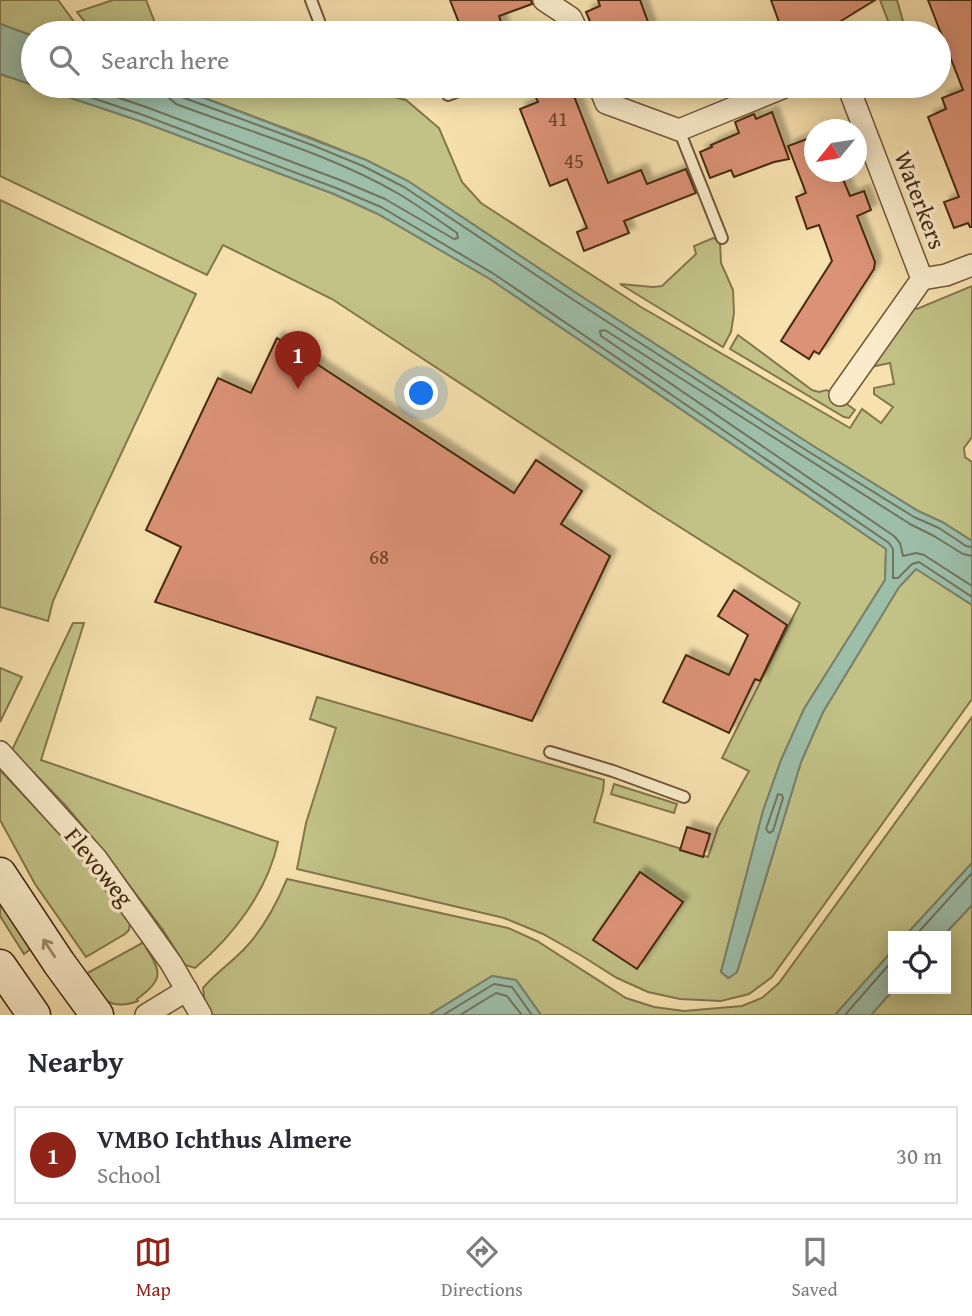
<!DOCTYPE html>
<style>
:root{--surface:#fff;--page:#f7f7f7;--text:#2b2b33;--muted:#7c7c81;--line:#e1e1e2;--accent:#8f2418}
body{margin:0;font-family:"Gentium Book Plus",serif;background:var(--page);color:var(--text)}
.controls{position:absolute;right:21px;bottom:21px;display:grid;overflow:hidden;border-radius:0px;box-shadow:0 4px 18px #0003}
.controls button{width:63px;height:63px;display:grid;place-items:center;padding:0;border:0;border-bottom:2px solid var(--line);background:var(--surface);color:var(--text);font:35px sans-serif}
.compass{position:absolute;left:804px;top:119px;width:63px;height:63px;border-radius:50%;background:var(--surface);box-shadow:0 4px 18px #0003;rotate:240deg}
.you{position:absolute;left:422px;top:394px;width:24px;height:24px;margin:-18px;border:5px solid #fff;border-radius:50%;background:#1a73e8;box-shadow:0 0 0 10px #1a73e833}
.badge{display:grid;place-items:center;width:46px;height:46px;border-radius:50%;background:var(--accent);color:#fff;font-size:23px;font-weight:700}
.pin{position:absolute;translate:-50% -58px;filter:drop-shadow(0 2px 4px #0008)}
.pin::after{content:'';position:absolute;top:37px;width:24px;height:21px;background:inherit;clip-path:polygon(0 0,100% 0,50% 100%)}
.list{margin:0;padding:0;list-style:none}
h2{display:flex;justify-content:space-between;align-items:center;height:91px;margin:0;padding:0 28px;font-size:30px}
h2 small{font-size:23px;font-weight:400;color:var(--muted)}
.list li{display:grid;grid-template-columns:46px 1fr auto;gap:21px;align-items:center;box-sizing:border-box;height:98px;margin:0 14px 14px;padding:0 14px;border:2px solid var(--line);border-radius:0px}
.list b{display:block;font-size:26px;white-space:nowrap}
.list p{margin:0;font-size:23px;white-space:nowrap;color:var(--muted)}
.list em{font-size:23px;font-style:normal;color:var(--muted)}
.icon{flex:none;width:38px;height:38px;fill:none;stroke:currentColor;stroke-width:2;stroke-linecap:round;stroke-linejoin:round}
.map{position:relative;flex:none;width:972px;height:1015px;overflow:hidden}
.search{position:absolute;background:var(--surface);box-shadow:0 4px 18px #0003;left:21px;right:21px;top:21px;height:77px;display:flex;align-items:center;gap:18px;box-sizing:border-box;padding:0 24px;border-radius:38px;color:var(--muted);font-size:26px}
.sheet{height:203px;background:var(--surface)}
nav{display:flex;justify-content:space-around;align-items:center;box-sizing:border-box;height:98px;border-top:2px solid var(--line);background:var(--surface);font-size:19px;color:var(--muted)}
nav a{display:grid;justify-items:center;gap:4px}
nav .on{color:var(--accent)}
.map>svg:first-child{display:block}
</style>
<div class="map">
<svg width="972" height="1015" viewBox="0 0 972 1015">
<defs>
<filter id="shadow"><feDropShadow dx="6" dy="-6" stdDeviation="2" flood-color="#0004"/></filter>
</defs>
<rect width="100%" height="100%" fill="#f7e2af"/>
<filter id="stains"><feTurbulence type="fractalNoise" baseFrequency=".00286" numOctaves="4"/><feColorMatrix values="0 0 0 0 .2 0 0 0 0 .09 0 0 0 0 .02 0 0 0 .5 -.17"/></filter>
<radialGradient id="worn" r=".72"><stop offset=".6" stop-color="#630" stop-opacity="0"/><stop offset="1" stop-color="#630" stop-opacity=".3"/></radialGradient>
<g fill="#c2c287" stroke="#84764c" stroke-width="2">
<polygon points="0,0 58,0 75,23 86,33 33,33 33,36 0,24"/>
<path d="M113,0H146L159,33C129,33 96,41 77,12Z"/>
<polygon points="880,0 897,0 903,21 901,28 892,31"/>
<polygon points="0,74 140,121 334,194 378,214 490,279 886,549 885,580 804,709 781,760 763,811 721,972 728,978 737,972 801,762 823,712 899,587 917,568 972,605 972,699 772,977 749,994 721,1001 680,999 648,992 617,978 582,956 543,934 504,918 297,869 306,823 336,728 310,719 317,697 604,780 603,791 594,822 708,857 718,827 749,771 722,758 800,603 656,512 332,299 223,245 207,275 0,176"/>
<polygon points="173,86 348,86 406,100 439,128 462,182 481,203 641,307 850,428 862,409 881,423 893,407 874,394 874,388 894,384 890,363 871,367 910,305 917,309 972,286 972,437 964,448 965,457 972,462 972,541 942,522 918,511 810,444 570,289 408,181 366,160 314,139"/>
<polygon points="0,200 196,294 83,535 53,601 48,621 0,607"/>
<polygon points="713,238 720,241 721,263 733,290 734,313 731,332 723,347 620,284 653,287 662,286 696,254 694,246"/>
<polygon points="738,335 812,390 819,392 827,390 855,410 849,418 844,417 730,349"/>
<path d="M73,623H84L41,760L278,842C267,892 233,936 195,968L185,965L163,930L102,849L66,806L12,750Z"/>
<polygon points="0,668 22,677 0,722"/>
<path d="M972,717V863L905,936H893V950L835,1015H541L516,980L492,976L429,1015H210L205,1004L203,988C216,972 234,961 247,946C265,926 277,903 287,879L508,928L537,941L626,998L654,1007L684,1011L742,1006L762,998L779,983Z"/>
<polygon points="0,770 76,851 130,923 129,930 125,934 86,957 35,884 0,820"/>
<polygon points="614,784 677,804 674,813 611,794"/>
<polygon points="0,888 37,944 24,954 0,916"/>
<polygon points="972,905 972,1015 871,1015 894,989 946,989 946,936 943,936"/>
<path d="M142,943L147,945L146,948C163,973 162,981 137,999L138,1001C110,1012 97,996 82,976Z"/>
</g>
<g fill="#9dbea9" stroke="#7a826c" stroke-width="2">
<polygon points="0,24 33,36 33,85 0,74"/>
<polygon points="35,86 173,86 366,160 408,181 570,289 810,444 918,511 942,522 972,541 972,605 916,569 899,587 823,712 801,762 737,972 729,978 721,972 763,811 781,760 804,709 885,580 886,549 490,279 378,214 334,194 140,121"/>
<polygon points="972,863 972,905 943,936 905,936"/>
<polygon points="893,950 894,989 871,1015 835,1015"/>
<polygon points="492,976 516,980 541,1015 429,1015"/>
</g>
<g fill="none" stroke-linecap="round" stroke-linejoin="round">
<g stroke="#72745d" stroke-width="2">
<polyline points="57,86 143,115 336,188 381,207 494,274 889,543 893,549 893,578 898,578 912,564 919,562 972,597"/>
<path d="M84,86L146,107L340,180L385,199L454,239L458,238L457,233C438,220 419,206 399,194C330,154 250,132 176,104L168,97L165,86"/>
<polyline points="174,86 175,91 179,96 312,145 363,166 404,187 566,295 806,450 914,517 939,528 966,546 972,547"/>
<polyline points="972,556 963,554 934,536 910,524 605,330 600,331 601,336 894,536 900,543 903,556 916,553 924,555 972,586"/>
<polygon points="778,794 782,795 783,798 773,831 769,833 766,829"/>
<polyline points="915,936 972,873"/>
<polyline points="443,1015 494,984 512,987 532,1015"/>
<polyline points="460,1015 496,993 507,996 522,1015"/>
<polyline points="845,1015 893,960"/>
</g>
</g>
<g fill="#db9276" stroke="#462911" stroke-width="2" filter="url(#shadow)">
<polygon points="450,0 531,0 532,4 499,16 505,33 463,33"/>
<polygon points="598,0 640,0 652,33 595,33 586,12 600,6"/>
<polygon points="771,0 875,0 828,29 827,24 802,33 783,33"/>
<polygon points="928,0 972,0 972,227 970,227 968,223 954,228 944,202 959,197 928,117 946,109 942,98 963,90"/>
<polygon points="552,86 570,86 608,183 641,170 647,184 686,169 696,193 624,221 629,233 584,251 577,232 587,228 567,179 550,186 520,109 538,102 534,93"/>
<polygon points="772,112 789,159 774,162 734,177 731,170 710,178 700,152 712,147 711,145 739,133 735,122 754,114 756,119"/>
<polygon points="807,139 815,157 815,172 840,172 850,196 864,191 871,210 857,216 875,262 874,269 819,354 814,351 809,359 781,341 832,261 819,225 807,229 796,197 806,193 788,146"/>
<polygon points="277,338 514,493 536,460 582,491 561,524 610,556 532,721 155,602 181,547 146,530 218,378 251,393"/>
<polygon points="734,590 787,625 760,681 755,679 729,733 663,702 686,655 729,675 748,635 718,616"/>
<polygon points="687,827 710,834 703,857 680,850"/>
<polygon points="640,872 683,902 637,969 593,940"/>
</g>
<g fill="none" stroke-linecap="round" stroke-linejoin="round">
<g stroke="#725738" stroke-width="14">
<g id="service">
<polyline points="311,0 319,21"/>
<polyline points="448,95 472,86"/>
<polyline points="679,130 722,238"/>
<polyline points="550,752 613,771 684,797"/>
</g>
</g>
<g stroke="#725738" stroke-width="24">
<g id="minor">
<polyline points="544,0 571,18 578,33"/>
<polyline points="599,86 606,103 679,130 787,86"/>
<polyline points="922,279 946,275 972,265"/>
<polyline points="840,395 922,279 848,86"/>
<polyline points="0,752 96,858 171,963 201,1015"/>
<polyline points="146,1015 187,990"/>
</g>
</g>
<g stroke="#462911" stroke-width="35">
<g id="secondary">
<polyline points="0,874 59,963 97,1015"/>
<polyline points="0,966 34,1015"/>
</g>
</g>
<use href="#service" stroke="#faeccb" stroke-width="10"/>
<use href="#minor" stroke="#faeccb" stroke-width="21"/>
<use href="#secondary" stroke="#faeccb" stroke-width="32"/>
</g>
<defs><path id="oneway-shaft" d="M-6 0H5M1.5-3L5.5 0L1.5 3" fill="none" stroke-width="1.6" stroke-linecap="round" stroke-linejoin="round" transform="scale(1.75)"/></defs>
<use stroke="#a08a6e" href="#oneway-shaft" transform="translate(49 948) rotate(-123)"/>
<g text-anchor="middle" stroke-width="7" stroke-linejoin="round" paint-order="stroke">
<g font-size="21" fill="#6b432a">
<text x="558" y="126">41</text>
<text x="574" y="168">45</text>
<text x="379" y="564">68</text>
</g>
<g font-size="24" fill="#462911" stroke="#faeccb">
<text transform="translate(920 200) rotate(69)" y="8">Waterkers</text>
<text transform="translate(99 867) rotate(51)" y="8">Flevoweg</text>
</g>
</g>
<rect width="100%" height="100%" filter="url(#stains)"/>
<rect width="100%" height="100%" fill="url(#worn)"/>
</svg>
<div class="controls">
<button><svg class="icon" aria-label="locate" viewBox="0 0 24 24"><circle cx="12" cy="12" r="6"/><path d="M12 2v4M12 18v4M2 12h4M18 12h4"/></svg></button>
</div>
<svg class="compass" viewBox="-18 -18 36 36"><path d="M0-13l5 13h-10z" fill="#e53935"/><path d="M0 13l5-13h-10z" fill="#7c7c81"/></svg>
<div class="you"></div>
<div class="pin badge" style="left:298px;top:389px">1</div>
<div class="search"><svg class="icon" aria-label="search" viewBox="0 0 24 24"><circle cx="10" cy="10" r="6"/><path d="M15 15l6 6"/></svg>Search here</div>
</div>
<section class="sheet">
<h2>Nearby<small></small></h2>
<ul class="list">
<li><span class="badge">1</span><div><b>VMBO Ichthus Almere</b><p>School</p></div><em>30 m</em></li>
</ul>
</section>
<nav>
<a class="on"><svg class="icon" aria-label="map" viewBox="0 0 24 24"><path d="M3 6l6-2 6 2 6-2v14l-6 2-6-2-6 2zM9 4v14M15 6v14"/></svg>Map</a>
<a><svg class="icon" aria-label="directions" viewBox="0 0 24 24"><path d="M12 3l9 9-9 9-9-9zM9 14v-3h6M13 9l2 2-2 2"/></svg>Directions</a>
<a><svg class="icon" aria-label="saved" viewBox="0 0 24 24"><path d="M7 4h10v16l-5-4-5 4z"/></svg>Saved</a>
</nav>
